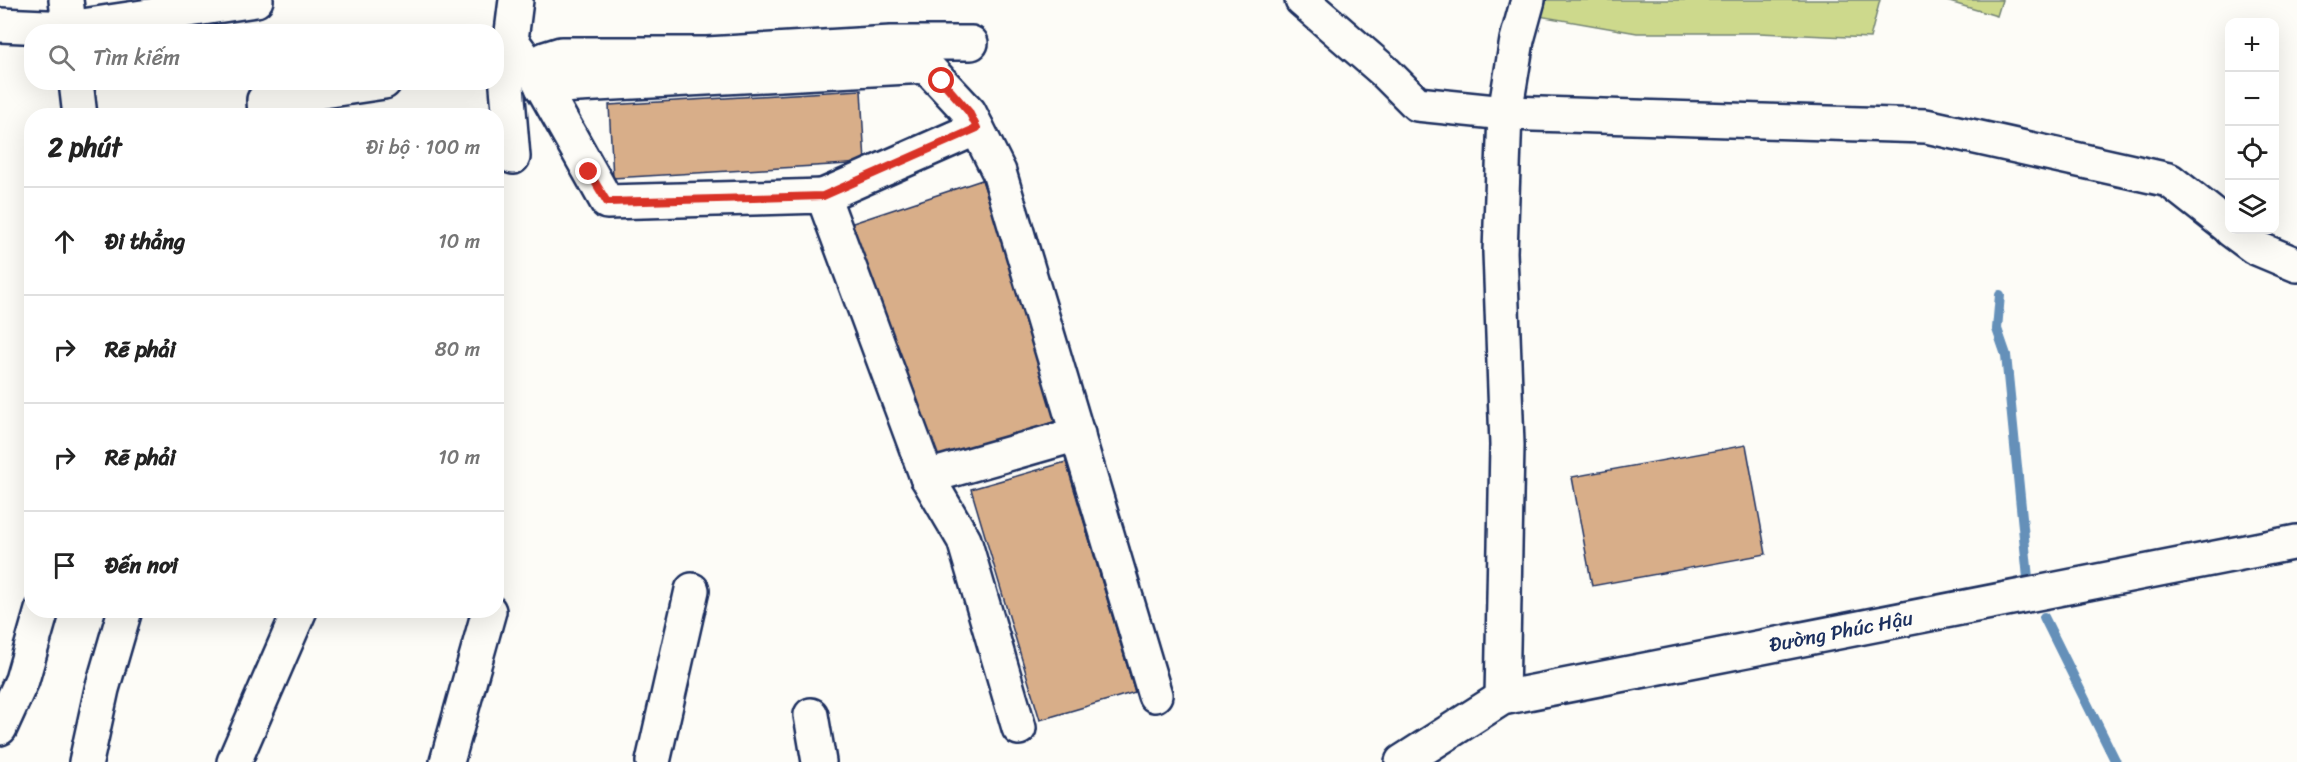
<!DOCTYPE html>
<html lang="vi">
<meta charset="utf-8">
<style>
:root{--surface:#fff;--page:#f6f6f6;--text:#222;--muted:#767676;--line:#e0e0e0}
body{margin:0;font-family:Sriracha,sans-serif;background:var(--page);color:var(--text)}
.controls{position:absolute;right:18px;top:18px;display:grid;overflow:hidden;border-radius:12px;box-shadow:0 6px 24px #0002}
.controls button{width:54px;height:54px;display:grid;place-items:center;padding:0;border:0;border-bottom:2px solid var(--line);background:var(--surface);color:var(--text);font:30px sans-serif}
.stop{position:absolute;width:18px;height:18px;margin:-14px;border:4px solid #d93025;border-radius:50%;background:#fff}
.stop.end{background:#d93025;border-color:#fff;box-shadow:0 2px 6px #0008}
.list{margin:0;padding:0;list-style:none}
h2{display:flex;justify-content:space-between;align-items:center;height:78px;margin:0;padding:0 24px;font-size:26px}
h2 small{font-size:20px;font-weight:400;color:var(--muted)}
.list li{display:grid;grid-template-columns:39px 1fr auto;gap:18px;align-items:center;box-sizing:border-box;height:108px;padding:0 24px;border-top:2px solid var(--line)}
.list b{display:block;font-size:22px;white-space:nowrap}
.list em{font-size:20px;font-style:normal;color:var(--muted)}
.icon{flex:none;width:33px;height:33px;fill:none;stroke:currentColor;stroke-width:2;stroke-linecap:round;stroke-linejoin:round}
.map{position:relative;flex:none;width:2297px;height:762px;overflow:hidden}
.search{position:absolute;background:var(--surface);box-shadow:0 6px 24px #0002;left:24px;top:24px;width:480px;height:66px;display:flex;align-items:center;gap:15px;box-sizing:border-box;padding:0 21px;border-radius:24px;color:var(--muted);font-size:22px}
.panel{position:absolute;background:var(--surface);box-shadow:0 6px 24px #0002;left:24px;top:108px;width:480px;height:510px;border-radius:24px}
.map>svg:first-child{display:block}
</style>
<div class="map">
<svg width="2297" height="762" viewBox="0 0 2297 762">
<rect width="100%" height="100%" fill="#fdfcf7"/>
<filter id="ink" filterUnits="userSpaceOnUse"><feTurbulence type="fractalNoise" baseFrequency=".0167" numOctaves="2"/><feDisplacementMap in="SourceGraphic" scale="12" xChannelSelector="R" yChannelSelector="G"/><feConvolveMatrix kernelMatrix="1 2 1 2 8 2 1 2 1" color-interpolation-filters="sRGB"/></filter>
<g filter="url(#ink)">
<g fill="#cdd98c" stroke="#748475" stroke-width="1.5">
<polygon points="1537,0 1880,0 1870,38 1759,33 1637,33 1533,15"/>
<polygon points="1943,0 2002,0 1997,16"/>
</g>
<g fill="none" stroke-linecap="round" stroke-linejoin="round">
<g stroke="#6590b9" stroke-width="10">
<polyline points="2000,295 1997,329 2006,355 2028,578"/>
<polyline points="2044,617 2116,762"/>
</g>
</g>
<g fill="#d8ae89" stroke="#1b2f5e" stroke-width="1.5">
<polygon points="861,90 865,163 613,178 609,105"/>
<polygon points="982,180 1062,419 926,464 847,225"/>
<polygon points="1746,445 1766,554 1592,586 1572,477"/>
<polygon points="1066,462 1135,692 1040,720 971,489"/>
</g>
<g fill="none" stroke-linecap="round" stroke-linejoin="round">
<g stroke="#1b2f5e" stroke-width="38">
<g id="minor">
<polyline points="66,0 70,32"/>
<polyline points="516,0 511,40 533,70 607,202 823,196 927,477 964,540 1019,728"/>
<polyline points="1302,0 1385,72 1417,104 1505,113 1926,126 2169,180 2230,228"/>
<polyline points="0,25 69,28 256,0"/>
<polyline points="504,51 513,157"/>
<polyline points="533,70 545,59 561,54 707,54 891,43 971,43"/>
<polyline points="76,82 80,116"/>
<polyline points="542,87 926,66 969,112 999,172 1155,695"/>
<polyline points="265,116 264,100 384,82"/>
<polyline points="823,196 977,128"/>
<polyline points="2231,230 2254,247 2297,265"/>
<polyline points="927,477 1078,434"/>
<polyline points="1502,698 1507,445 1500,252 1505,113 1517,40 1528,0"/>
<polyline points="811,715 819,762"/>
<polyline points="0,728 22,680 42,610"/>
<polyline points="86,762 102,689 125,610"/>
<polyline points="234,762 300,610"/>
<polyline points="447,762 489,611"/>
<polyline points="653,762 692,590"/>
<polyline points="1402,762 1502,698 2297,542"/>
</g>
</g>
<use href="#minor" stroke="#fdfcf7" stroke-width="33"/>
</g>
</g>
<g fill="none" stroke-linecap="round" stroke-linejoin="round" filter="url(#ink)">
<polyline stroke="#d93025" stroke-width="8" points="589,172 607,202 823,196 977,128 969,112 942,81"/>
</g>
<g text-anchor="middle" stroke-width="4.5" stroke-linejoin="round" paint-order="stroke">
<g font-size="20" fill="#1b2f5e" stroke="#fdfcf7">
<text transform="translate(1841 631) rotate(-11)" y="7">Đường Phúc Hậu</text>
</g>
</g>
</svg>
<div class="controls">
<button>+</button>
<button>−</button>
<button><svg class="icon" aria-label="locate" viewBox="0 0 24 24"><circle cx="12" cy="12" r="6"/><path d="M12 2v4M12 18v4M2 12h4M18 12h4"/></svg></button>
<button><svg class="icon" aria-label="layers" viewBox="0 0 24 24"><path d="M12 4l9 5-9 5-9-5zM3 14l9 5 9-5"/></svg></button>
</div>
<div class="stop" style="left:942px;top:81px"></div>
<div class="stop end" style="left:589px;top:172px"></div>
<div class="search"><svg class="icon" aria-label="search" viewBox="0 0 24 24"><circle cx="10" cy="10" r="6"/><path d="M15 15l6 6"/></svg>Tìm kiếm</div>
<section class="panel">
<h2>2 phút<small>Đi bộ · 100 m</small></h2>
<ul class="list">
<li><svg class="icon" aria-label="ahead" viewBox="0 0 24 24"><path d="M12 20V5M6 11l6-6 6 6"/></svg><div><b>Đi thẳng</b></div><em>10 m</em></li>
<li><svg class="icon" aria-label="right" viewBox="0 0 24 24"><path d="M7 20v-9h11M14 6l5 5-5 5"/></svg><div><b>Rẽ phải</b></div><em>80 m</em></li>
<li><svg class="icon" aria-label="right" viewBox="0 0 24 24"><path d="M7 20v-9h11M14 6l5 5-5 5"/></svg><div><b>Rẽ phải</b></div><em>10 m</em></li>
<li><svg class="icon" aria-label="arrive" viewBox="0 0 24 24"><path d="M6 21V4h12l-3 4 3 4H6"/></svg><div><b>Đến nơi</b></div></li>
</ul>
</section>
</div>
